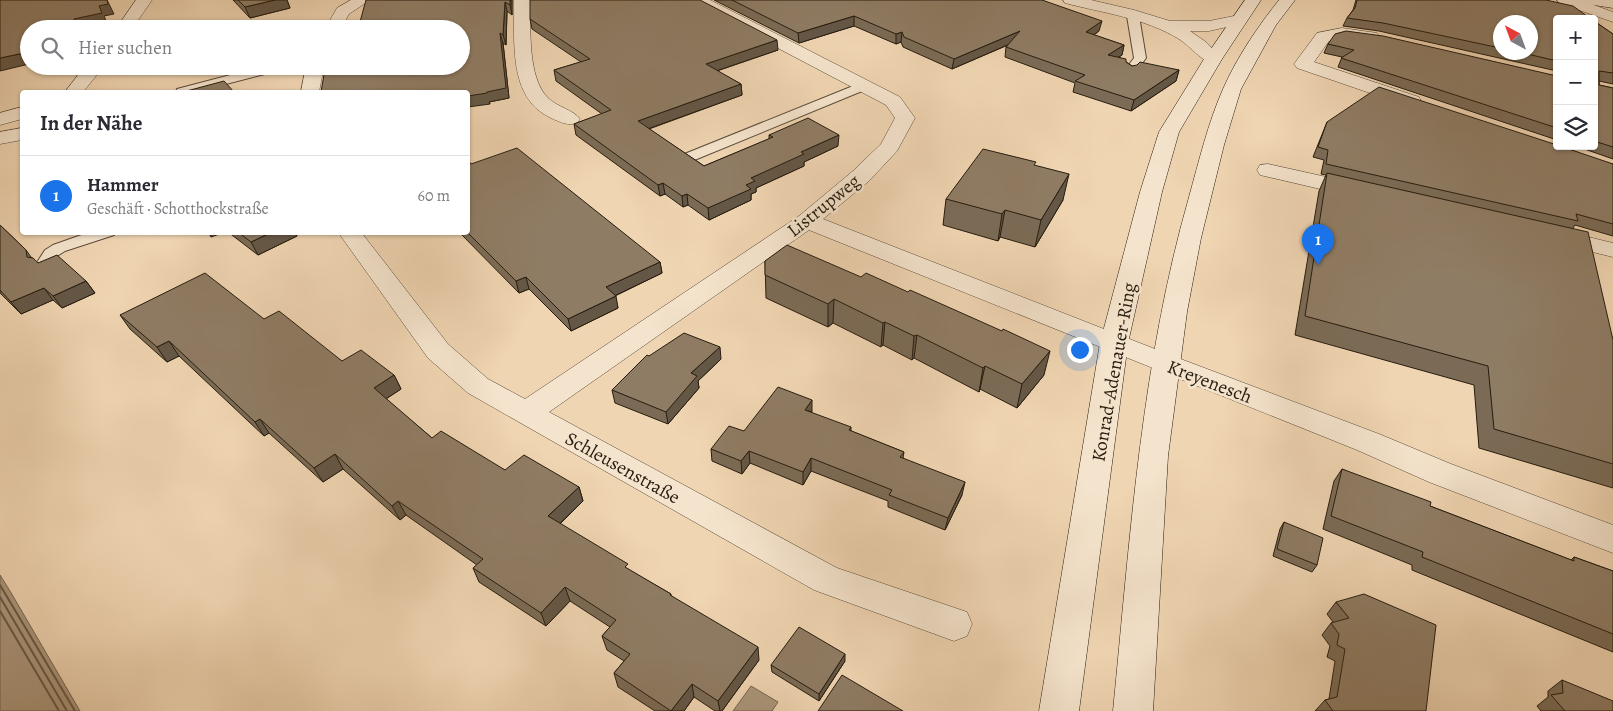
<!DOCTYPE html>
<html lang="de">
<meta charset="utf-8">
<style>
:root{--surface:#fff;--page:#f2f2f3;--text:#2b2b33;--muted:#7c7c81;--line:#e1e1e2;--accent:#1a73e8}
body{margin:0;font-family:Alegreya,serif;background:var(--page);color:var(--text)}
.controls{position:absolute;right:15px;top:15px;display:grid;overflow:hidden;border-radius:5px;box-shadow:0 1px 4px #0004}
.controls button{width:45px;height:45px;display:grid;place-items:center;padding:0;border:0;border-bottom:1px solid var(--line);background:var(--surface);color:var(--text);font:25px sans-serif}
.compass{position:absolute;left:1493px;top:15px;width:45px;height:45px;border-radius:50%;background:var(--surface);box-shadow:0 1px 4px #0004;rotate:319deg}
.you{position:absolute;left:1079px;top:349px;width:18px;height:18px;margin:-12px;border:4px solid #fff;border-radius:50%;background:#1a73e8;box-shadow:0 0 0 8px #1a73e833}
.badge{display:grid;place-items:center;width:32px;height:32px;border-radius:50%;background:var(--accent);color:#fff;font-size:16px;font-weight:700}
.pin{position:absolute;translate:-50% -41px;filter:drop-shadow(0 1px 2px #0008)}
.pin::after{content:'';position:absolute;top:26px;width:18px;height:15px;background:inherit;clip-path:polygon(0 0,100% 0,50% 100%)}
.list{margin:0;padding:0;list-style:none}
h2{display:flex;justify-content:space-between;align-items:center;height:65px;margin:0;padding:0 20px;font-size:21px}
h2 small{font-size:16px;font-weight:400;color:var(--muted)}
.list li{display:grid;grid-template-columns:32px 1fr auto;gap:15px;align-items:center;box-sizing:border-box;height:80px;padding:0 20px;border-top:1px solid var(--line)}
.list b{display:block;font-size:19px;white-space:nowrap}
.list p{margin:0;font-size:16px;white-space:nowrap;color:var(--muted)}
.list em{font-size:16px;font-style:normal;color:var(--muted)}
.icon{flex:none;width:28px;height:28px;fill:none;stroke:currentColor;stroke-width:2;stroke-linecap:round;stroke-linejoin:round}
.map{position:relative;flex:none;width:1613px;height:711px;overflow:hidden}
.search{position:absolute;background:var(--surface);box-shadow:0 1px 4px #0004;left:20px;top:20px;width:450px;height:55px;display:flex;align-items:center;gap:12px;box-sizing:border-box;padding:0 18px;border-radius:28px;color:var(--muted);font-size:19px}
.panel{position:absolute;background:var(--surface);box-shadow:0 1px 4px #0004;left:20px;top:90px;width:450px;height:145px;border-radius:5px}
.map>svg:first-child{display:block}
</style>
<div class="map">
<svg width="1613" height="711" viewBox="0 0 1613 711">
<rect width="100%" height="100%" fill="#f0d5b2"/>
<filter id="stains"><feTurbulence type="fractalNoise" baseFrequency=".004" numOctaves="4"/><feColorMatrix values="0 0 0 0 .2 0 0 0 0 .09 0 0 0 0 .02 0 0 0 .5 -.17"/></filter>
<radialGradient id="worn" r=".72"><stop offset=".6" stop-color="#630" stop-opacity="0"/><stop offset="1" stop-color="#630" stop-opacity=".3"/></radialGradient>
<g fill="#ab967b" stroke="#766550">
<polygon points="0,575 10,591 80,711 0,711"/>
<polygon points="751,686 778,702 772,711 733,711"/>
</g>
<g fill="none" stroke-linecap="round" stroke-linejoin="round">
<g stroke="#685945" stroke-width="2">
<polyline points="0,585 75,711"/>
<polyline points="0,597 67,711"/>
<polyline points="0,611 59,711"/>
</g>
<g stroke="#584a38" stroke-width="2">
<g id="service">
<polygon points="1133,13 1139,16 1146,58 1134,74 1130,75 1124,71 1134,58 1127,16"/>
<polygon points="265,66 286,66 284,69 195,92 176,92 177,89"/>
<polygon points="863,82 869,86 867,89 692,161 682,161 680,158 682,155"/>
<polygon points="90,232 116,232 114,235 65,251 57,256 50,268 38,268 36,264 45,250 53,245"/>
</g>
</g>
<g stroke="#584a38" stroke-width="1">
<g id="minor">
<polygon points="136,0 152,0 132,29 116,29"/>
<polygon points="351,0 370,0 349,14 341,29 325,29 337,8"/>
<path d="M514,0H530C531,28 527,77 548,98C557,107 574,110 580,119L577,123C567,126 560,122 551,118C507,98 515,40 514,0Z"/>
<polygon points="690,0 710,0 900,97 915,118 897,151 869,181 823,219 1178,358 1379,434 1451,464 1613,525 1613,553 1429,482 1357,450 809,230 549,412 837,568 967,612 972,624 967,636 954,641 814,590 468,393 428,358 338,232 361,232 448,344 488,379 525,399 799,216 853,171 881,144 895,118 886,105 692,3"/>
<path d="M1063,0H1091L1134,10L1170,21H1209L1239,15L1245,17L1247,20L1245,23L1209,31H1190L1206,42L1222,59L1219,63C1204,66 1192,47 1179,39C1145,18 1103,13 1065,3Z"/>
<polygon points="1557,0 1580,0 1613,12 1613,22 1559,3"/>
<path d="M1342,28L1377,33L1379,37L1377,41C1362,44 1346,37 1329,41L1314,62L1419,97L1421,101L1419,105L1412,107L1405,105L1297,68L1294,64L1317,33Z"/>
<polygon points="85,66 104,66 83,92 65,92"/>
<polygon points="306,66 324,66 319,92 301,92"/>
<polygon points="22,107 22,119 0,125 0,113"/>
<polygon points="22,128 22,140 0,144 0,132"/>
<polygon points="1268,164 1367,186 1370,191 1367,196 1359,198 1260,175 1257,170 1260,165"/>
<polygon points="1555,229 1613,243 1613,257 1547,241 1543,236 1547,231"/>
</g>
</g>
<g stroke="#261c0f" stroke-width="1">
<g id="secondary">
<polygon points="1245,0 1261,0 1222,59 1179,132 1162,192 1128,343 1079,711 1039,711 1100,343 1140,192 1159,132 1204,59"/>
<path d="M1279,0H1295L1276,25L1241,89L1224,145L1201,238L1187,312L1168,456L1153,711H1113C1130,539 1141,364 1189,197C1199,161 1208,123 1223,89C1236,59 1258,26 1279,0Z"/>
<polygon points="1579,0 1613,0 1613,8 1581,3"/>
</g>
</g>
<use href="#service" fill="#f5e4cd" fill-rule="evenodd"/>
<use href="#minor" fill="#f5e4cd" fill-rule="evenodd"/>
<use href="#secondary" fill="#f5e4cd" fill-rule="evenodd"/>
</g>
<g fill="#7b6b56" stroke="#261c0f" fill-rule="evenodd">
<polygon points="233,0 287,0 290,8 250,18"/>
<polygon points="366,0 512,0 512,15 507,11 506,45 503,43 509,98 489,102 490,104 461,66"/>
<polygon points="714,0 1042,0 1099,31 1094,35 1124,45 1122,55 1119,57 1132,66 1179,70 1176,81 1131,111 1073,92 1075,83 1005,57 1006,47 1008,45 952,69 903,47 901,42 896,44 854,26 799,43"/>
<path d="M1356,0H1546L1557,19V71L1379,31L1343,26L1347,18L1353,10ZM1500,22L1530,52H1500Z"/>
<polygon points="530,19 778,50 717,71 741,84 742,95 649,129 704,166 769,139 769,135 838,146 804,162 804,166 756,188 756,192 751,194 751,200 709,220 688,205 683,207 665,194 660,196 576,135 574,124 602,114 556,81 554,70 581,62 532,29"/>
<polygon points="1594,21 1613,34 1613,84 1599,81 1599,85 1613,88 1613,159 1576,146 1594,146"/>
<polygon points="1328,44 1557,76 1557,140 1338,67 1342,57 1324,53"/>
<polygon points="1327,122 1613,164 1613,236 1575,225 1573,228 1613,340 1613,488 1479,448 1474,385 1295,335 1319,191 1326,175 1321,174 1324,160 1313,157"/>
<polygon points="471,164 660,262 662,273 615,296 618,308 571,331 529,289 519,293 459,232 468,232"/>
<polygon points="1036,166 1063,200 1035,247 1000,237 998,241 943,225 946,199"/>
<polygon points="0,225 26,250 31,257 38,263 86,281 95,293 62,308 53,300 21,314 0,293"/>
<polygon points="228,232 295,232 297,236 258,255"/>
<polygon points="765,261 1044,375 1017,408 980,389 979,392 914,358 912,360 883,345 881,347 833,323 828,327 766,298"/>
<polygon points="120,315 264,319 342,361 394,375 401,389 386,399 432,438 505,470 579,487 583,501 560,524 629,570 671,594 671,596 759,660 722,711 715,711 694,697 684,711 655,711 618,687 614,673 624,661 607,650 602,636 610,627 570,601 546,626 479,582 473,568 477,565 406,515 400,520 343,469 323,482 269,433 264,436 179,356 167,362 130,329"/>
<polygon points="649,356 721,359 698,381 699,388 668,424 615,403 612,390"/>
<polygon points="851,427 851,431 904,452 903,458 962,495 945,530 888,507 888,501 811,471 803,485 750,463 742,474 712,461 711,449 744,431"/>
<polygon points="1342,469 1430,506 1571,560 1574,557 1613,571 1613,652 1412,570 1412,565 1323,529 1334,481"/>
<polygon points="1284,522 1317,565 1312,572 1273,556 1280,529"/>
<polygon points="1336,602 1426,711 1315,711 1325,700 1329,699 1335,661 1327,657 1330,646 1322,635 1331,623 1333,622 1327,614"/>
<polygon points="845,661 819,701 772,672 771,665"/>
<polygon points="1562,680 1613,711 1541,711 1537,706 1548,697 1548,691"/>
</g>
<g fill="#645746" stroke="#261c0f">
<polygon points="107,0 114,14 104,16 107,23 82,29 78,29 74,19"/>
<polygon points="275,0 287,0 290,8 250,18 245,7"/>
<polygon points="510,0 512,0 512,15 510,5"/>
<polygon points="505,2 507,11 506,45 503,35"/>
<polygon points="854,16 854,26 799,43 798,33"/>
<polygon points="1102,21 1099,31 1083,42 1086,32"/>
<polygon points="1020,31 1019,40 952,69 954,59"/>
<polygon points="902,32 901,42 896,44 896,34"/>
<polygon points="500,33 503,43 509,98 489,102 490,104 468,107 468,96"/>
<polygon points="777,40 778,50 707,74 706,64"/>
<polygon points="1124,45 1122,55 1106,65 1108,55"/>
<polygon points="29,52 29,64 0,71 0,58"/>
<polygon points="1179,70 1176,81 1131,111 1134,100"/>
<polygon points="741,84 742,95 639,132 638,121"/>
<polygon points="839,135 838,146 804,162 804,166 756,188 756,192 751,194 751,200 709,220 708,208 746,185 751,178 801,152"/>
<polygon points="1069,174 1063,200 1035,247 1041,220"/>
<polygon points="663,183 665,194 660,196 658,185"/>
<polygon points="687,194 688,205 683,207 682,196"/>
<polygon points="1005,210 1000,237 998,241 1002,214"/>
<polygon points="208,232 225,232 211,237"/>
<polygon points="272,232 295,232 297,236 258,255 251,242"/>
<polygon points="660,262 662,273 608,299 606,287"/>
<polygon points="526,277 529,289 519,293 516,281"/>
<polygon points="86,281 95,293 62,308 53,296"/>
<polygon points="44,288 53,300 21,314 11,302"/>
<polygon points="616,296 618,308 571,331 568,319"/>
<polygon points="834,299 833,323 828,327 828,304"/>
<polygon points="885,322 883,345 881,347 883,323"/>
<polygon points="917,335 914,358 912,360 914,336"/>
<polygon points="169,341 179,356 167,362 157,347"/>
<polygon points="720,347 721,359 698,381 699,388 668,424 666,412 691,373"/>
<polygon points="1050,351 1044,375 1017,408 1022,384"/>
<polygon points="985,366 980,389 979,392 983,368"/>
<polygon points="394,375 401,389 381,402 374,388"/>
<polygon points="812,400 812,412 805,410"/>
<polygon points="260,419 269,433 264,436 255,422"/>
<polygon points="749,451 750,463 742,474 741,461"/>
<polygon points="335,454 343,469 323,482 314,468"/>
<polygon points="811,458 811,471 803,485 803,472"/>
<polygon points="965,482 962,495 945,530 948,518"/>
<polygon points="579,487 583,501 552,531 548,516"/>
<polygon points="398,501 406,515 400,520 392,506"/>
<polygon points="565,587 570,601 546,626 541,613"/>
<polygon points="758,647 759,660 722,711 720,711 718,701"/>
<polygon points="845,654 845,661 819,701 819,694"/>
<polygon points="692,684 694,697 684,711 671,711"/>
</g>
<g fill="#8f7c64" stroke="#261c0f">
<polygon points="0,0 107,0 108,4 99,6 102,13 74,19 78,29 29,29 29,52 0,58"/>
<polygon points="238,0 275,0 245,7"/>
<polygon points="366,0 510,0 510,5 505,2 503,35 500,33 506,88 487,92 487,93 468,96 468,92 321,92 325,69 346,66 461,66 461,29 358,29"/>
<polygon points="530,0 700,0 777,40 706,64 741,84 638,121 704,166 773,137 769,135 808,118 839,135 801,152 804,154 751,178 755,181 746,185 751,189 708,208 687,194 682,196 663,183 658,185 574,124 611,110 554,70 590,59 530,19"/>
<polygon points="732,0 1042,0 1102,21 1086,32 1124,45 1108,55 1126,59 1126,62 1132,66 1137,65 1140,62 1179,70 1134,100 1075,81 1085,75 1006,47 1020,31 954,59 904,37 902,32 896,34 854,16 798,33"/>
<polygon points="1357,0 1546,0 1573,6 1591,19 1557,19 1557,61 1519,52 1530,52 1530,22 1500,22 1500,48 1383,23 1347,18 1355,8"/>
<polygon points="1594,21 1613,34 1613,73 1599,71 1599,85 1613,88 1613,147 1594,141"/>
<polygon points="1346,31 1383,36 1557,76 1557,128 1341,58 1354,50 1328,44 1335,34"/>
<polygon points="224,81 234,92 183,92"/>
<polygon points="1379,87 1557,145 1557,146 1560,146 1613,164 1613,224 1576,214 1578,221 1326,164 1328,150 1318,147 1327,122"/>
<polygon points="517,148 660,262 606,287 616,296 568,319 526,277 516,281 467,232 468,160 471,164"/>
<polygon points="983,149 1036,162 1034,165 1069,174 1041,220 1005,210 1002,214 946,199"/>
<polygon points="1327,173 1588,232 1613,340 1613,464 1494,429 1488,366 1305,316"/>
<polygon points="0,225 26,250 27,257 33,258 38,263 57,255 86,281 53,296 44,288 11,302 0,290"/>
<polygon points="238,232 272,232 251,242"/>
<polygon points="787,245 861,277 866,273 908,292 910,290 1002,331 1003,329 1050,351 1022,384 985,366 983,368 917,335 914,336 885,322 883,323 834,299 828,304 765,275 765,261"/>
<polygon points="205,273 264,319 279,311 342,361 361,350 394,375 374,388 432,438 441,431 505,470 524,455 579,487 548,516 628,564 625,567 671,594 670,595 758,647 718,701 692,684 671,711 614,673 630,654 602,636 616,620 565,587 541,613 473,568 483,559 398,501 392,506 335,454 314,468 260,419 255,422 169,341 157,347 120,315"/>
<polygon points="684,333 720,347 691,373 697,376 666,412 612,390 647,355 649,356"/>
<polygon points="778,387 812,400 805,410 851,427 849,430 904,452 900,457 965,482 948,518 889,495 892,490 811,458 803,472 749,451 741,461 711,449 729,426 744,431"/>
<polygon points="1342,469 1431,502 1430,506 1574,561 1574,557 1613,571 1613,634 1422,557 1423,552 1331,516"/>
<polygon points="1284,522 1323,538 1317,565 1277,549"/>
<polygon points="1364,594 1436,625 1426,711 1333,711 1325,700 1337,697 1345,649 1337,645 1339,634 1331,623 1349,618 1336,602"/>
<polygon points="799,627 845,654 819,694 771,665"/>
<polygon points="842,675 903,711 818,711"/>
<polygon points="1562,680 1613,701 1613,711 1565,711 1551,695 1563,693"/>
</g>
<g text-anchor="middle" stroke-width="5" stroke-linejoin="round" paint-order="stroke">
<g font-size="19" fill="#261c0f" stroke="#f5e4cd">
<text transform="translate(823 205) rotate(-39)" y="7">Listrupweg</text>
<text transform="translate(1113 372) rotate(-80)" y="7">Konrad-Adenauer-Ring</text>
<text transform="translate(1210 381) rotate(21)" y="7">Kreyenesch</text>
<text transform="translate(623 467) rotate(29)" y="7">Schleusenstraße</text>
</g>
</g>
<rect width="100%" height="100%" filter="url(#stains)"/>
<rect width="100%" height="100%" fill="url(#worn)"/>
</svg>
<div class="controls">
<button>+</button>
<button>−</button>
<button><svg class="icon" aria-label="layers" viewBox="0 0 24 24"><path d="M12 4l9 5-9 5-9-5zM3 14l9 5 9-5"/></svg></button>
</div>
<svg class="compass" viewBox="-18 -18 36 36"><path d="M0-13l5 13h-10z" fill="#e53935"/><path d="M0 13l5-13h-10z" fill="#7c7c81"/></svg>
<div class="you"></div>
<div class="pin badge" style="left:1318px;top:265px">1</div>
<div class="search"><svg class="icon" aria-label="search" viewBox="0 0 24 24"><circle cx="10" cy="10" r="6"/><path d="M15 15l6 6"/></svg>Hier suchen</div>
<section class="panel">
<h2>In der Nähe<small></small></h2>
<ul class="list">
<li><span class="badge">1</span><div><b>Hammer</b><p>Geschäft · Schotthockstraße</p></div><em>60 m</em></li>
</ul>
</section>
</div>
